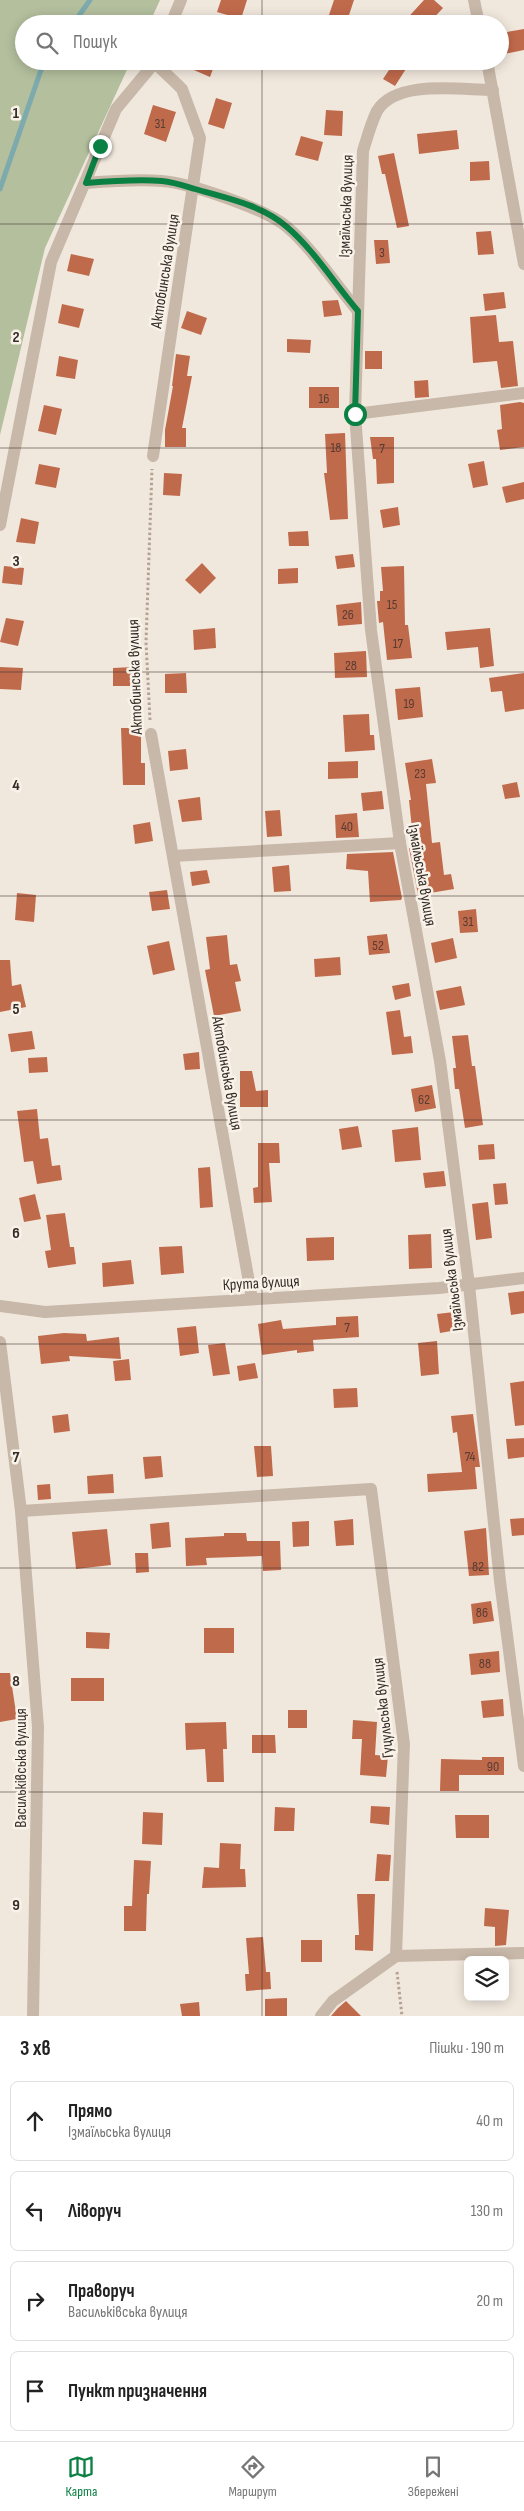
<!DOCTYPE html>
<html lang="uk">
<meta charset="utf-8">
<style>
:root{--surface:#fff;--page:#f6f6f6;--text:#222;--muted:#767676;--line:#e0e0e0;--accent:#0b8043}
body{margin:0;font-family:"Sofia Sans Condensed",sans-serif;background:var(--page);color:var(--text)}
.controls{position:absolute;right:15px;bottom:15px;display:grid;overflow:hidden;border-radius:8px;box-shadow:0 2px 12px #0003}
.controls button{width:45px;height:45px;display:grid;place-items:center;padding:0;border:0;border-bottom:1px solid var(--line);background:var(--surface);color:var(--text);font:25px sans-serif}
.stop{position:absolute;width:15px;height:15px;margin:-11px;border:4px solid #0b8043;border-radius:50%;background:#fff}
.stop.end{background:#0b8043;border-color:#fff;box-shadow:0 1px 5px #0008}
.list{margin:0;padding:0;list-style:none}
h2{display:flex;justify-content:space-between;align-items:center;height:65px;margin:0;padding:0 20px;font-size:21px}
h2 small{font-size:16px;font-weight:400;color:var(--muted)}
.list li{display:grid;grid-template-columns:32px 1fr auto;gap:15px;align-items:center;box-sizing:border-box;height:80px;margin:0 10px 10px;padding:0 10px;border:1px solid var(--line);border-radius:8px}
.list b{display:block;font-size:19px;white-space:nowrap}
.list p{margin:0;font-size:16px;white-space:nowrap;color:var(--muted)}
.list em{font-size:16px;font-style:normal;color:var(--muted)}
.icon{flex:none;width:28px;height:28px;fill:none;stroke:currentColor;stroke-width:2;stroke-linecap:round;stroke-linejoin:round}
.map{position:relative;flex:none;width:524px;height:2016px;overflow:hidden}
.search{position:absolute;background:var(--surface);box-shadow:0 2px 12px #0003;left:15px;right:15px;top:15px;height:55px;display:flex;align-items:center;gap:12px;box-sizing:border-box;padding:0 18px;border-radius:28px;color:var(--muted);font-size:19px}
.sheet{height:425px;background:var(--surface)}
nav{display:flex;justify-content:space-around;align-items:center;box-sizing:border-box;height:70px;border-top:1px solid var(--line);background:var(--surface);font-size:14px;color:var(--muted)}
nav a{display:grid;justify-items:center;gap:2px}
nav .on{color:var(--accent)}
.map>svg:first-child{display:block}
</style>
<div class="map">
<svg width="524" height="2016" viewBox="0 0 524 2016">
<rect width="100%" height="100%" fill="#f1e8dd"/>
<polygon fill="#b3bf9d" points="0,0 160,0 149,24 24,24 24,61 131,61 45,248 0,435"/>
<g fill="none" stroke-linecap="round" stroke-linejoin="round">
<g stroke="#7daaac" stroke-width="5">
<polyline points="73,24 90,0"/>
<polyline points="0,189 41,70 47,61"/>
</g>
</g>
<g fill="#c06a4c">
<polygon points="221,0 247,0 241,19 217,12"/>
<polygon points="334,0 354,0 346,24 326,24"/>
<polygon points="424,0 434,0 443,8 428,24 402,24"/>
<polygon points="524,29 524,50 504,54 501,33"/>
<polygon points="173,61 216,61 210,77"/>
<polygon points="395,61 411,61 395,86 383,79"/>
<polygon points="216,98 232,103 224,129 208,124"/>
<polygon points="153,105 176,112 166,142 144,134"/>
<polygon points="326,110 343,111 342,136 324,135"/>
<polygon points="457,130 459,149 419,154 417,134"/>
<polygon points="301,136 323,142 318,161 295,155"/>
<polygon points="394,153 409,226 397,228 385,174 382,174 378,156"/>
<polygon points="489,161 490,180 470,181 470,162"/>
<polygon points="491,231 494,254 478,255 476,232"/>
<polygon points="374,240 388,240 390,263 376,264"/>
<polygon points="71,254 94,259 89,276 67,271"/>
<polygon points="504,292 506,308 485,311 483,294"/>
<polygon points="338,300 342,315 324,317 322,301"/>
<polygon points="62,304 84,309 79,328 58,323"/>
<polygon points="187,311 207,318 201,335 181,328"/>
<polygon points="496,315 499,342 513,341 518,386 501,388 497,361 473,363 470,317"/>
<polygon points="287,339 311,340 310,353 287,352"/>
<rect x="365" y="351" width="17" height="18"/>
<polygon points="176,354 190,356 187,376 192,376 182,428 186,428 186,447 165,447 165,430 173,386 172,386"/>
<polygon points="59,356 78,360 75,379 56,376"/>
<polygon points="428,380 429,397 415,398 414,381"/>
<rect x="309" y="387" width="30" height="21"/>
<polygon points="520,402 524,403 524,447 500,450 497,430 502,429 500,405"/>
<polygon points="44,405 62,409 56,435 38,431"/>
<polygon points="345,433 348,519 330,520 324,473 327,473 325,434"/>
<polygon points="370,437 394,437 394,483 377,484 376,459 373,459"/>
<polygon points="484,461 488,485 473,488 468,464"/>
<polygon points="39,464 60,468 56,488 35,484"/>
<polygon points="164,473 182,474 180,496 163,495"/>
<polygon points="524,482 524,499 506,503 502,487"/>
<polygon points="398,507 400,525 383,528 380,510"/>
<polygon points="21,518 39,522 35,544 16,542"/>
<polygon points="308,531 309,546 289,546 288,532"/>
<polygon points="353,554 355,567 337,569 335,556"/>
<polygon points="202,563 216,578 200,594 185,580"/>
<polygon points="4,566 24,568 22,585 2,583"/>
<polygon points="404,566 405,625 408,625 412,658 387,660 383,622 379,623 377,601 380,601 380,591 383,591 381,567"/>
<polygon points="298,568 298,583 278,584 278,569"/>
<polygon points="361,602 362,624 338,626 336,605"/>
<polygon points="6,618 24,621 18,646 0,642"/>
<polygon points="215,628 216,648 194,650 193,630"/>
<polygon points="490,628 494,666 480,668 478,647 447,650 445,632"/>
<polygon points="366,651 367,677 335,678 334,653"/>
<polygon points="0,667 23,668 21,690 0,689"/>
<polygon points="133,667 133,686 113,686 113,668"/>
<polygon points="186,673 187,693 165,693 165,674"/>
<polygon points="524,673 524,709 505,712 502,691 491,692 489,678"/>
<polygon points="420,687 423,717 398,720 395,689"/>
<polygon points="369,714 370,735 374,735 375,750 345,752 343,715"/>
<polygon points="121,728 141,728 141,763 145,763 145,785 123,785"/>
<polygon points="186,749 188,769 170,771 168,751"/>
<polygon points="432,759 436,783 426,784 432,843 440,842 444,875 451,874 454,889 418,895 409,848 414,848 409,800 411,800 405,763"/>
<polygon points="358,761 358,778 328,779 328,762"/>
<polygon points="517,782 520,797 505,799 502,785"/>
<polygon points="382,791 384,809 363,811 361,793"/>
<polygon points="200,797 202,820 182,822 178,800"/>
<polygon points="280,810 282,836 267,837 265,811"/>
<polygon points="357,813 359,837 336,838 335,815"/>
<polygon points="150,822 153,841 135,844 133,825"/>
<polygon points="393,852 402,898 401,900 370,902 368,871 346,869 347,854"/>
<polygon points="289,865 291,891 274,892 272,867"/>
<polygon points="207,870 210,883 192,886 190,872"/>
<polygon points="167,890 170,909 152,911 149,892"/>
<polygon points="17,893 36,895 34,922 15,920"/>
<polygon points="476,909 478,932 460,933 458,911"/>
<polygon points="387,934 390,953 369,955 367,936"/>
<polygon points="227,935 230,965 237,964 241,981 235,982 241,1011 214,1016 205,970 210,969 206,937"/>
<polygon points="453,938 457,958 435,963 431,943"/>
<polygon points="169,941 175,970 153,975 147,946"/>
<polygon points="340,957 341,975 315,977 314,959"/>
<polygon points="0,960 10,960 12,986 21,984 26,1007 0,1012"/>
<polygon points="409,983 411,996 395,1000 392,986"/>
<polygon points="461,986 465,1005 440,1010 436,991"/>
<polygon points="400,1010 404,1037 411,1036 413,1053 392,1055 386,1012"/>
<polygon points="32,1031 35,1049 11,1052 8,1034"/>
<polygon points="468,1035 472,1066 475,1066 483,1125 465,1128 459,1089 455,1089 453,1068 456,1068 452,1036"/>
<polygon points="199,1052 200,1069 185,1070 183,1054"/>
<polygon points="47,1057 48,1072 29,1073 28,1058"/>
<polygon points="240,1071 252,1071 256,1091 268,1090 268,1107 240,1107"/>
<polygon points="432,1085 436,1108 415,1112 411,1089"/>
<polygon points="37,1109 40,1139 48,1138 52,1166 60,1165 62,1180 37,1184 33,1161 24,1162 17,1111"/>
<polygon points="358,1126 362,1147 342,1150 339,1129"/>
<polygon points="418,1127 421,1160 395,1162 392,1130"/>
<polygon points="258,1143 279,1143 280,1163 269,1163 272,1202 254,1203 253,1188 258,1187"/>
<polygon points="494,1144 495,1159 479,1160 478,1145"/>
<polygon points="210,1167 213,1207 200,1208 198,1168"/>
<polygon points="444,1171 446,1186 425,1188 423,1173"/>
<polygon points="506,1183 508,1204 495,1205 493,1184"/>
<polygon points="35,1194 41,1219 24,1222 19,1198"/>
<polygon points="488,1202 492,1238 476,1240 472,1204"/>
<polygon points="65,1213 70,1247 74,1247 76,1264 48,1268 45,1251 51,1250 46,1215"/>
<polygon points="431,1234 432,1268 409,1269 408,1235"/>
<polygon points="334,1237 334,1260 307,1261 306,1238"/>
<polygon points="182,1246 184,1273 161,1275 159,1247"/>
<polygon points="131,1260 134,1284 103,1287 102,1263"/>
<polygon points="524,1291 524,1313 511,1315 508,1293"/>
<polygon points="454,1312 457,1330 440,1333 437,1314"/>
<polygon points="358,1316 359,1337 313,1340 314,1351 297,1353 297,1350 262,1355 258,1324 281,1320 283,1329 336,1325 336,1317"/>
<polygon points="196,1326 199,1353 180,1356 177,1328"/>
<polygon points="64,1333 86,1334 87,1341 119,1337 121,1359 69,1356 70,1361 41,1364 38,1336"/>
<polygon points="437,1341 439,1374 421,1376 418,1343"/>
<polygon points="225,1343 230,1374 213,1376 208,1345"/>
<polygon points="129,1359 131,1380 115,1381 113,1361"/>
<polygon points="255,1363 258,1378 239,1381 237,1366"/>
<polygon points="524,1381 524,1425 515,1426 510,1383"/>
<polygon points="357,1388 358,1407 334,1408 333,1389"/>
<polygon points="68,1414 70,1431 54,1433 52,1416"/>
<polygon points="473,1414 480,1467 475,1467 477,1489 428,1492 427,1474 462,1472 457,1432 453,1433 451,1416"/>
<polygon points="524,1438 524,1457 508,1459 506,1439"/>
<polygon points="254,1446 271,1446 273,1476 257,1477"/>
<polygon points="161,1456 163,1477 145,1479 143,1457"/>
<polygon points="113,1474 114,1493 88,1494 87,1476"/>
<polygon points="50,1484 51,1499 38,1500 37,1485"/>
<polygon points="524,1518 524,1535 512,1536 510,1519"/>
<polygon points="353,1519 354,1545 336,1546 334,1521"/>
<polygon points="309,1521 309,1546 293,1547 292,1522"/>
<polygon points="169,1522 171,1547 152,1549 150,1524"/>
<polygon points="486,1528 489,1575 469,1576 464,1531"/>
<polygon points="107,1529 111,1565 76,1569 72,1532"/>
<polygon points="224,1533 246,1533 247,1541 280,1541 281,1570 263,1571 262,1556 206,1558 207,1565 186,1566 185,1538 224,1536"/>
<polygon points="135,1553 148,1553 149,1572 136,1573"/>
<polygon points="491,1601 494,1621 473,1624 471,1604"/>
<rect x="204" y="1628" width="30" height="25"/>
<polygon points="86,1632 110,1633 109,1649 86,1648"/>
<polygon points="499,1651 500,1672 471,1675 469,1654"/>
<polygon points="0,1673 10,1673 17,1719 0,1722"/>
<rect x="71" y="1678" width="33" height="23"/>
<polygon points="503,1699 504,1716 483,1718 481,1701"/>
<rect x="288" y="1710" width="19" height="18"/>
<polygon points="353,1720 377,1722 375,1755 388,1756 386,1777 360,1775 362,1739 352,1739"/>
<polygon points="226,1722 227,1749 223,1749 224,1782 207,1782 205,1749 186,1750 185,1723"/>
<polygon points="252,1735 275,1735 276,1753 252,1753"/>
<polygon points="482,1757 504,1757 504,1775 459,1775 459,1791 440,1791 441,1759 482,1760"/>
<polygon points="371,1806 390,1807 389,1825 370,1823"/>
<polygon points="275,1807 295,1808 294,1831 274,1831"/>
<polygon points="143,1812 163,1813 162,1845 142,1844"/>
<polygon points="455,1815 489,1815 489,1838 456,1838"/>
<polygon points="220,1843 241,1844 240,1869 245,1869 246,1887 202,1888 204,1867 219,1868"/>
<polygon points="377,1854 391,1855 389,1881 375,1881"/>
<polygon points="134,1860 151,1861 149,1894 147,1894 146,1931 124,1931 124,1906 132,1906"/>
<polygon points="357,1894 375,1894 373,1951 355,1950 355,1935 359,1935"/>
<polygon points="485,1908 509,1910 506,1945 495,1946 495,1927 484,1926"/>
<polygon points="263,1937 266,1972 270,1972 271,1989 246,1991 245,1974 249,1974 246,1938"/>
<rect x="301" y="1940" width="21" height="22"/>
<polygon points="287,1998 287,2016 265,2016 265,1999"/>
<polygon points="346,2001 361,2016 331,2016 338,2008"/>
<polygon points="199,2002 200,2016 182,2016 180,2004"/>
</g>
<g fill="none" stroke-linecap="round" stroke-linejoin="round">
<g stroke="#b4a293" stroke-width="3" stroke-dasharray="2.5 2.5" stroke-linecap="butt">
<polyline points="150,720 146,642 152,469"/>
<polyline points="397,1972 402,2016"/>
</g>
<g stroke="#c8b8a9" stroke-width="12">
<polyline points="474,0 479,24"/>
<polyline points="171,24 181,0"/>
<polyline points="487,61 524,264"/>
<path d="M493,90C461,90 396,79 377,111C371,123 367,138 363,151L355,414L371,630L400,843L440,1061L469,1285L500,1581L524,1766"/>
<path d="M86,183C111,181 136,179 162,181C189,183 266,209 287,227C313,249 335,284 358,311"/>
<polyline points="355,414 524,393"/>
<polyline points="153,456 200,138 182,89 155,63"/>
<polyline points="0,525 51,262 116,109 156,61"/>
<polyline points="151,734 252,1299"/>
<polyline points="173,856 400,843"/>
<polyline points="0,1306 45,1312 439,1288 524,1278"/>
<polyline points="0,1342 21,1511 38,1727 33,2016"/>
<polyline points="21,1511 371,1489 404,1744 396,1956"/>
<polyline points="396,1956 524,1953"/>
<polyline points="321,2016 333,2001 396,1956"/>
</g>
</g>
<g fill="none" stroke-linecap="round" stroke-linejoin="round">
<path stroke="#0b8043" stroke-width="6" d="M100,146L86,183C111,181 136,179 162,181C173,182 185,186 195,189C226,198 262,205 287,227C313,249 335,284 358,311L355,414"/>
</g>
<path fill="none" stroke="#362d29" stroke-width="1" stroke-opacity="0.55" d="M262,0V24M262,61V2016M0,224H524M0,448H524M0,672H524M0,896H524M0,1120H524M0,1344H524M0,1568H524M0,1792H524"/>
<g text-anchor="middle" stroke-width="5" stroke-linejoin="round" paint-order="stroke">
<g font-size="14" fill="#583c32">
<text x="160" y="128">31</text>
<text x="382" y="257">3</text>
<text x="324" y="403">16</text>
<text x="336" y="452">18</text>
<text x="382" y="453">7</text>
<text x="392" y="609">15</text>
<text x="348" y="619">26</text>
<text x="398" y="648">17</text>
<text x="351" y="670">28</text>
<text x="409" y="708">19</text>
<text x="420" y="778">23</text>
<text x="347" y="831">40</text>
<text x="468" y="926">31</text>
<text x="378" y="950">52</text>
<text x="424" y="1104">62</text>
<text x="347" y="1332">7</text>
<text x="470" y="1461">74</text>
<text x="478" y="1571">82</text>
<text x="482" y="1617">86</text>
<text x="485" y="1668">88</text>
<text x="493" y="1771">90</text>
</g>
<g font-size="16" fill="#362d29" stroke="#f9f2e9">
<text transform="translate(345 206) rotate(-88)" y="6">Ізмаїльська вулиця</text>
<text transform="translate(164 271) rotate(-81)" y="6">Актобинська вулиця</text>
<text transform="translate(134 677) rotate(-92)" y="6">Актобинська вулиця</text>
<text transform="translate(423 875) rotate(80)" y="6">Ізмаїльська вулиця</text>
<text transform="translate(228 1073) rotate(80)" y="6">Актобинська вулиця</text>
<text transform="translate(451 1280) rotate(-97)" y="6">Ізмаїльська вулиця</text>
<text transform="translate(261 1282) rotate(-3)" y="6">Крута вулиця</text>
<text transform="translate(382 1708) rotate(-96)" y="6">Гуцульська вулиця</text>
<text transform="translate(20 1768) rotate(-90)" y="6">Васильківська вулиця</text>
</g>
</g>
<g font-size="16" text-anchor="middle" font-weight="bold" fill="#362d29" stroke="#f9f2e9" stroke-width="5" stroke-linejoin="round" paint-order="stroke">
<text x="16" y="118">1</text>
<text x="16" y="342">2</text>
<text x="16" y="566">3</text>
<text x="16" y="790">4</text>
<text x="16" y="1014">5</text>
<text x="16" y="1238">6</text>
<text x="16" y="1462">7</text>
<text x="16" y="1686">8</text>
<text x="16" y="1910">9</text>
</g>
</svg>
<div class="controls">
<button><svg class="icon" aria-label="layers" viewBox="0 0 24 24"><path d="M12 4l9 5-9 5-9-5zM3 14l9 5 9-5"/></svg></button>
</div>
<div class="stop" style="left:355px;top:414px"></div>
<div class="stop end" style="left:100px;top:146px"></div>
<div class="search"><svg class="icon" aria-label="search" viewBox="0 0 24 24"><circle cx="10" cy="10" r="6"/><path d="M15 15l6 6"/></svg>Пошук</div>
</div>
<section class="sheet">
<h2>3 хв<small>Пішки · 190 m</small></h2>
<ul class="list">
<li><svg class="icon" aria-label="ahead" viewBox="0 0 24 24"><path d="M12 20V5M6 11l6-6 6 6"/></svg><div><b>Прямо</b><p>Ізмаїльська вулиця</p></div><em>40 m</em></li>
<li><svg class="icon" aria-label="left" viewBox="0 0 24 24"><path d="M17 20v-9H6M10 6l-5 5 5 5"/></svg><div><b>Ліворуч</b></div><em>130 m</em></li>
<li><svg class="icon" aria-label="right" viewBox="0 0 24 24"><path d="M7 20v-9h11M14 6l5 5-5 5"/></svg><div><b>Праворуч</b><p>Васильківська вулиця</p></div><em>20 m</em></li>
<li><svg class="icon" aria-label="arrive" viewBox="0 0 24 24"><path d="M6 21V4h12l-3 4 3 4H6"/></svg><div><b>Пункт призначення</b></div></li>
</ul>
</section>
<nav>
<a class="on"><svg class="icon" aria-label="map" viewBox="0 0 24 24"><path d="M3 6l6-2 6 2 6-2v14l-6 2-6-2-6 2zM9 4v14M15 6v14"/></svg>Карта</a>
<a><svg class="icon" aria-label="directions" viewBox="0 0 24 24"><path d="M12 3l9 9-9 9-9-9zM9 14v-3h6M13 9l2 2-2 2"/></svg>Маршрут</a>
<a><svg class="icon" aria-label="saved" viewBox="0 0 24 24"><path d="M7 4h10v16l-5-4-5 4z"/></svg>Збережені</a>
</nav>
